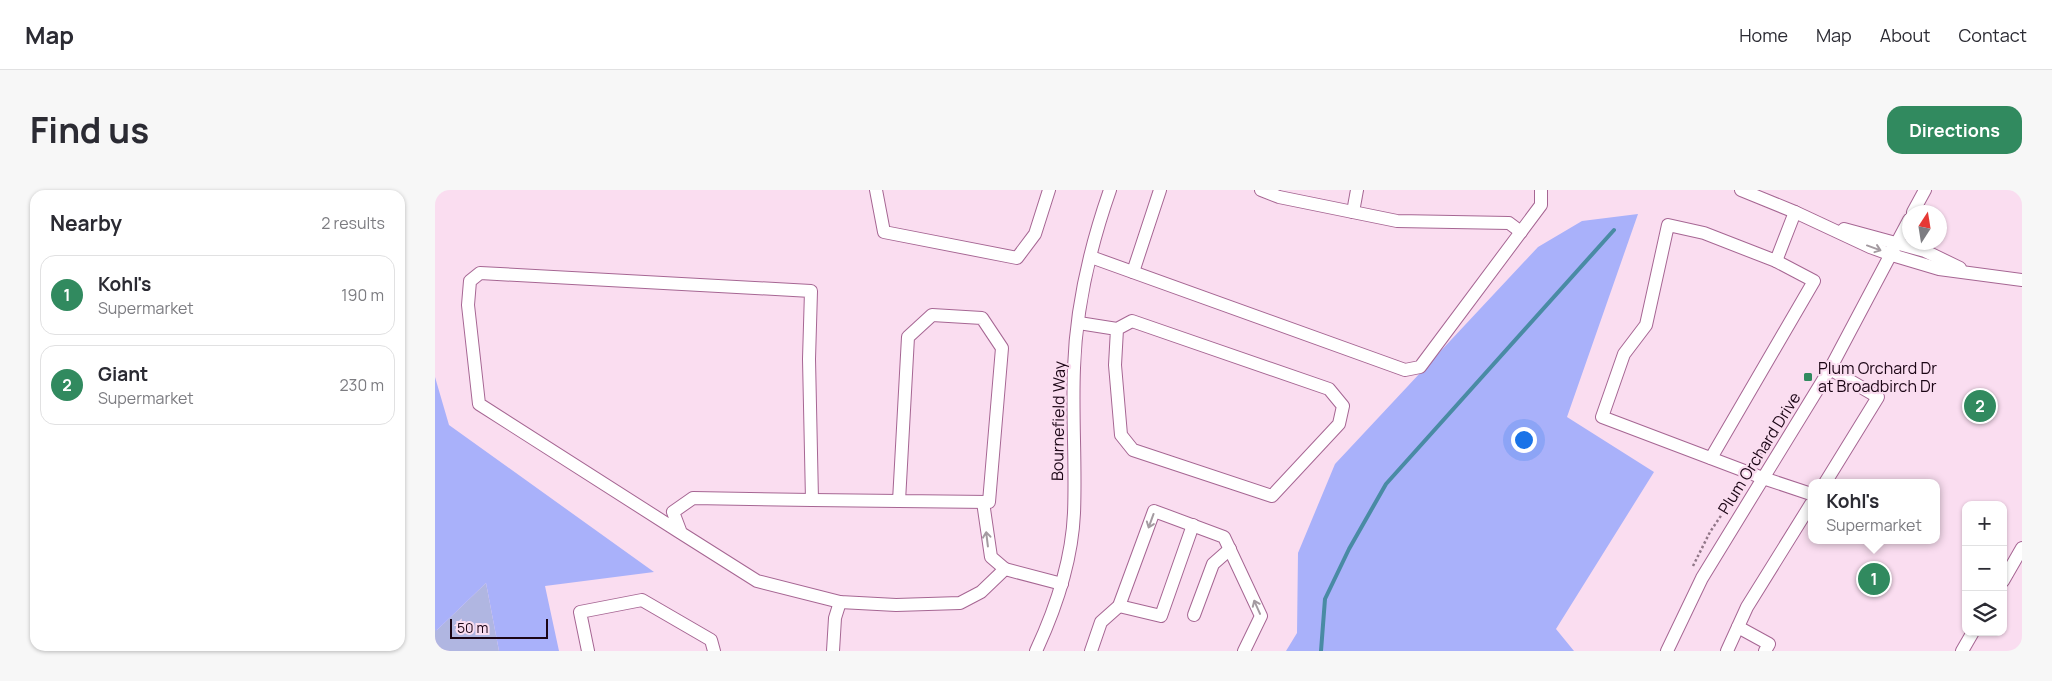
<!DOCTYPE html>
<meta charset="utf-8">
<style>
:root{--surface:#fff;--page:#f7f7f7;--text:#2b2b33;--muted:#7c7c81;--line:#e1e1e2;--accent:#318a5f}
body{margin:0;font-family:Manrope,sans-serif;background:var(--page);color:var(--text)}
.controls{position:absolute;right:15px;bottom:15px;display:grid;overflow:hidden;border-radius:10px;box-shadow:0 1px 4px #0004}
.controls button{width:45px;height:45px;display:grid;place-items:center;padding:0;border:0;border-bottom:1px solid var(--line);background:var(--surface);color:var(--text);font:25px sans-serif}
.compass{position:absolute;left:1467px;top:15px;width:45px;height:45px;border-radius:50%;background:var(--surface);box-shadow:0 1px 4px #0004;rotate:12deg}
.scale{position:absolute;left:15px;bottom:12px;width:98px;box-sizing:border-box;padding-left:5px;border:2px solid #1b0515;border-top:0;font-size:14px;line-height:18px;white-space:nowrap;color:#1b0515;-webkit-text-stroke:4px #faddf0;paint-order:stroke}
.you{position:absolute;left:1088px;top:249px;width:18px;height:18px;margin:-12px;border:4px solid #fff;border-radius:50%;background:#1a73e8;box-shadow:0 0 0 8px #1a73e833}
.badge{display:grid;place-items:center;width:32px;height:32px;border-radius:50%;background:var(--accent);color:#fff;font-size:16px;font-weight:700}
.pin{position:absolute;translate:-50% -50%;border:2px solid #fff;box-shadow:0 1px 5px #0006}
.popup{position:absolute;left:1373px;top:289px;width:132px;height:65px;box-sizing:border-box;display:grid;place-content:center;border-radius:10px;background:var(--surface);filter:drop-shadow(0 1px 4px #0005);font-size:16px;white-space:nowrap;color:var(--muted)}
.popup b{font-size:19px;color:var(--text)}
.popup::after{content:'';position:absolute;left:50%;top:100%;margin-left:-10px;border:10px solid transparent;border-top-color:var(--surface)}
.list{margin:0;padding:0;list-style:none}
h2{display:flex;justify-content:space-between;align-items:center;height:65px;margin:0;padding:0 20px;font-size:21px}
h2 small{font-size:16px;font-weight:400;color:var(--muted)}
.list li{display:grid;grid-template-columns:32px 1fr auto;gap:15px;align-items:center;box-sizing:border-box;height:80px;margin:0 10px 10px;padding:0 10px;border:1px solid var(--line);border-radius:15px}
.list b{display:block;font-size:19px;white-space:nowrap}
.list p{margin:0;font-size:16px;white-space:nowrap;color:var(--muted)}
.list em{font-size:16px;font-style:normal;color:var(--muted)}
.icon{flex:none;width:28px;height:28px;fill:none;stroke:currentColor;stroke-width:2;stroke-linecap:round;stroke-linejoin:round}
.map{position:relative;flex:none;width:1587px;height:461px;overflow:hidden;border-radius:15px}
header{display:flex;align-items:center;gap:30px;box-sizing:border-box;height:70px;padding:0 25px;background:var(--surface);border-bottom:1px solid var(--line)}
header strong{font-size:24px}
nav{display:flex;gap:28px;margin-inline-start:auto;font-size:18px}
.intro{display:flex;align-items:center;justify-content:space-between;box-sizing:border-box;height:120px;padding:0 30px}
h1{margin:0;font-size:35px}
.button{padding:12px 22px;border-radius:15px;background:var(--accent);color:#fff;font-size:18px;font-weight:700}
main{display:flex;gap:30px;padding:0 30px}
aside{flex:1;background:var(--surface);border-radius:15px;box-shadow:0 1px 4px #0004}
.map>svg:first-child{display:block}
</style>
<header>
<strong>Map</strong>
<nav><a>Home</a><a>Map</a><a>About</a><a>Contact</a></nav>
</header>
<div class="intro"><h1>Find us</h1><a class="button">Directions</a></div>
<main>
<aside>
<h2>Nearby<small>2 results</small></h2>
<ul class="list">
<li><span class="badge">1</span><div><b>Kohl's</b><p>Supermarket</p></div><em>190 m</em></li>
<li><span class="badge">2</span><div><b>Giant</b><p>Supermarket</p></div><em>230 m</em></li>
</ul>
</aside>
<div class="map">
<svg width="1587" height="461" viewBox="0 0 1587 461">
<rect width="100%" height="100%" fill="#faddf0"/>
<polygon fill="#b0b6e1" points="51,393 64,461 0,461 0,439 2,440"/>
<g fill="#a9b1fa">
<polygon points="1203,24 1132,227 1219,282 1121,439 1139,461 851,461 862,443 863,363 900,274 1103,57 1147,31"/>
<polygon points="0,187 14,235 219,382 110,396 124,461 64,461 51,393 1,441 0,439"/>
</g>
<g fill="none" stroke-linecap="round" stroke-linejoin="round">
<polyline stroke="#498ba4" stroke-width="4" points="886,461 890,409 914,359 951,294 1179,40"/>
<g stroke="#a66693" stroke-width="14">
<g id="minor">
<polyline points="441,0 449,42 582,68 600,44 614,0"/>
<polyline points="826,0 844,7 962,31 1074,33 1086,42"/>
<polyline points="1306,0 1360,22 1435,57 1457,65 1504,79 1587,90"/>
<polyline points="918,22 922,0"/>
<polyline points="1360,22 1341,71 1269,43 1233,35 1211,135 1189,164 1167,227 1328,288 1376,304"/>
<polyline points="1478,22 1490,0"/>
<polyline points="1409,39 1490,61 1525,78"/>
<polyline points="656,67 970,180 985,177 1106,15 1106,0"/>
<polyline points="698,82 725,0"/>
<polyline points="644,133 682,139 697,131 894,199 908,216 904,234 837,306 698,260 686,245 680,175 682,139"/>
<polyline points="1276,268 1379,91 1341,71"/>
<polyline points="1390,293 1443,207 1395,179"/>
<polyline points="377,310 464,311 473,147 497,125 547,128 567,158 554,312 464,311"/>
<polyline points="548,312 556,367 570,379"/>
<polyline points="246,343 44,214 33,115 35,91 45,83 376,101 374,169 377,310 258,308 238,322 246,343 322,391 405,412 461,415 525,413 546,402 570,379 627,394"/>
<polyline points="1568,391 1587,358"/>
<polyline points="684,416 726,426 758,335"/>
<polyline points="759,425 778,374 795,359"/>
<polyline points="1303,437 1334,454 1330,461"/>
<polyline points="153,461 145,422 207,410 276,450 279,461"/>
<polyline points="398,461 400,428 405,412"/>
<path d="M601,461C621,418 637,370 639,323C641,275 637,226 639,178C641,118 655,57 675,0"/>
<polyline points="656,461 666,432 684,416 719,321 789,347 826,426 809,461"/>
<polyline points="1232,461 1267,388 1395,179 1474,30"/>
<polyline points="1292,461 1312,417 1376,314"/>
<polyline points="1527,461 1538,442"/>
</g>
</g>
<g stroke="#917788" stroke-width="2.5" stroke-dasharray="2.5 2.5" stroke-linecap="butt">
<polyline points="1320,274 1328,261"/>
<polyline points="1258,376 1275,342 1308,293"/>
</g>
<use href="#minor" stroke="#fff" stroke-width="12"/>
</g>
<defs><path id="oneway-shaft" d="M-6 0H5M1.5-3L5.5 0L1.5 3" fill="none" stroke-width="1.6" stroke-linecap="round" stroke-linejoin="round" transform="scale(1.25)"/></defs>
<g stroke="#a49ba1">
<use href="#oneway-shaft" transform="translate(1439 58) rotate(20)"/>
<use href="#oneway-shaft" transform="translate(716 331) rotate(110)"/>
<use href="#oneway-shaft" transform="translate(552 349) rotate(-97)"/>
<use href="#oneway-shaft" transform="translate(822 417) rotate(-114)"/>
</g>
<rect fill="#318a5f" stroke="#faddf0" stroke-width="2" x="1368" y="182" width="10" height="10" rx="2.5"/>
<g text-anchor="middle" stroke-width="4.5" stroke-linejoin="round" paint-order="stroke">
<g font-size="16" fill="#1b0515" stroke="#faddf0" text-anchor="start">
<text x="1383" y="184">Plum Orchard Dr<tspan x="1383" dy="18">at Broadbirch Dr</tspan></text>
</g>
<g font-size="16" fill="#1b0515" stroke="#faddf0">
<text transform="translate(623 231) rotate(-89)" y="6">Bournefield Way</text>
<text transform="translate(1324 263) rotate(-58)" y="6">Plum Orchard Drive</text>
</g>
</g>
</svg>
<div class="controls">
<button>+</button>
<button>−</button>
<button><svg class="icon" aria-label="layers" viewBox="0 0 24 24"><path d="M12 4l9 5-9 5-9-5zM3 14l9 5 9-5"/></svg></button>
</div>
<svg class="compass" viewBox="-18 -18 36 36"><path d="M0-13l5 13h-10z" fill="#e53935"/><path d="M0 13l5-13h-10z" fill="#7c7c81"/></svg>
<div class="scale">50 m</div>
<div class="you"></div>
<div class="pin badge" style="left:1439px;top:389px">1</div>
<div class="popup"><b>Kohl's</b>Supermarket</div>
<div class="pin badge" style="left:1545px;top:216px">2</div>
</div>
</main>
